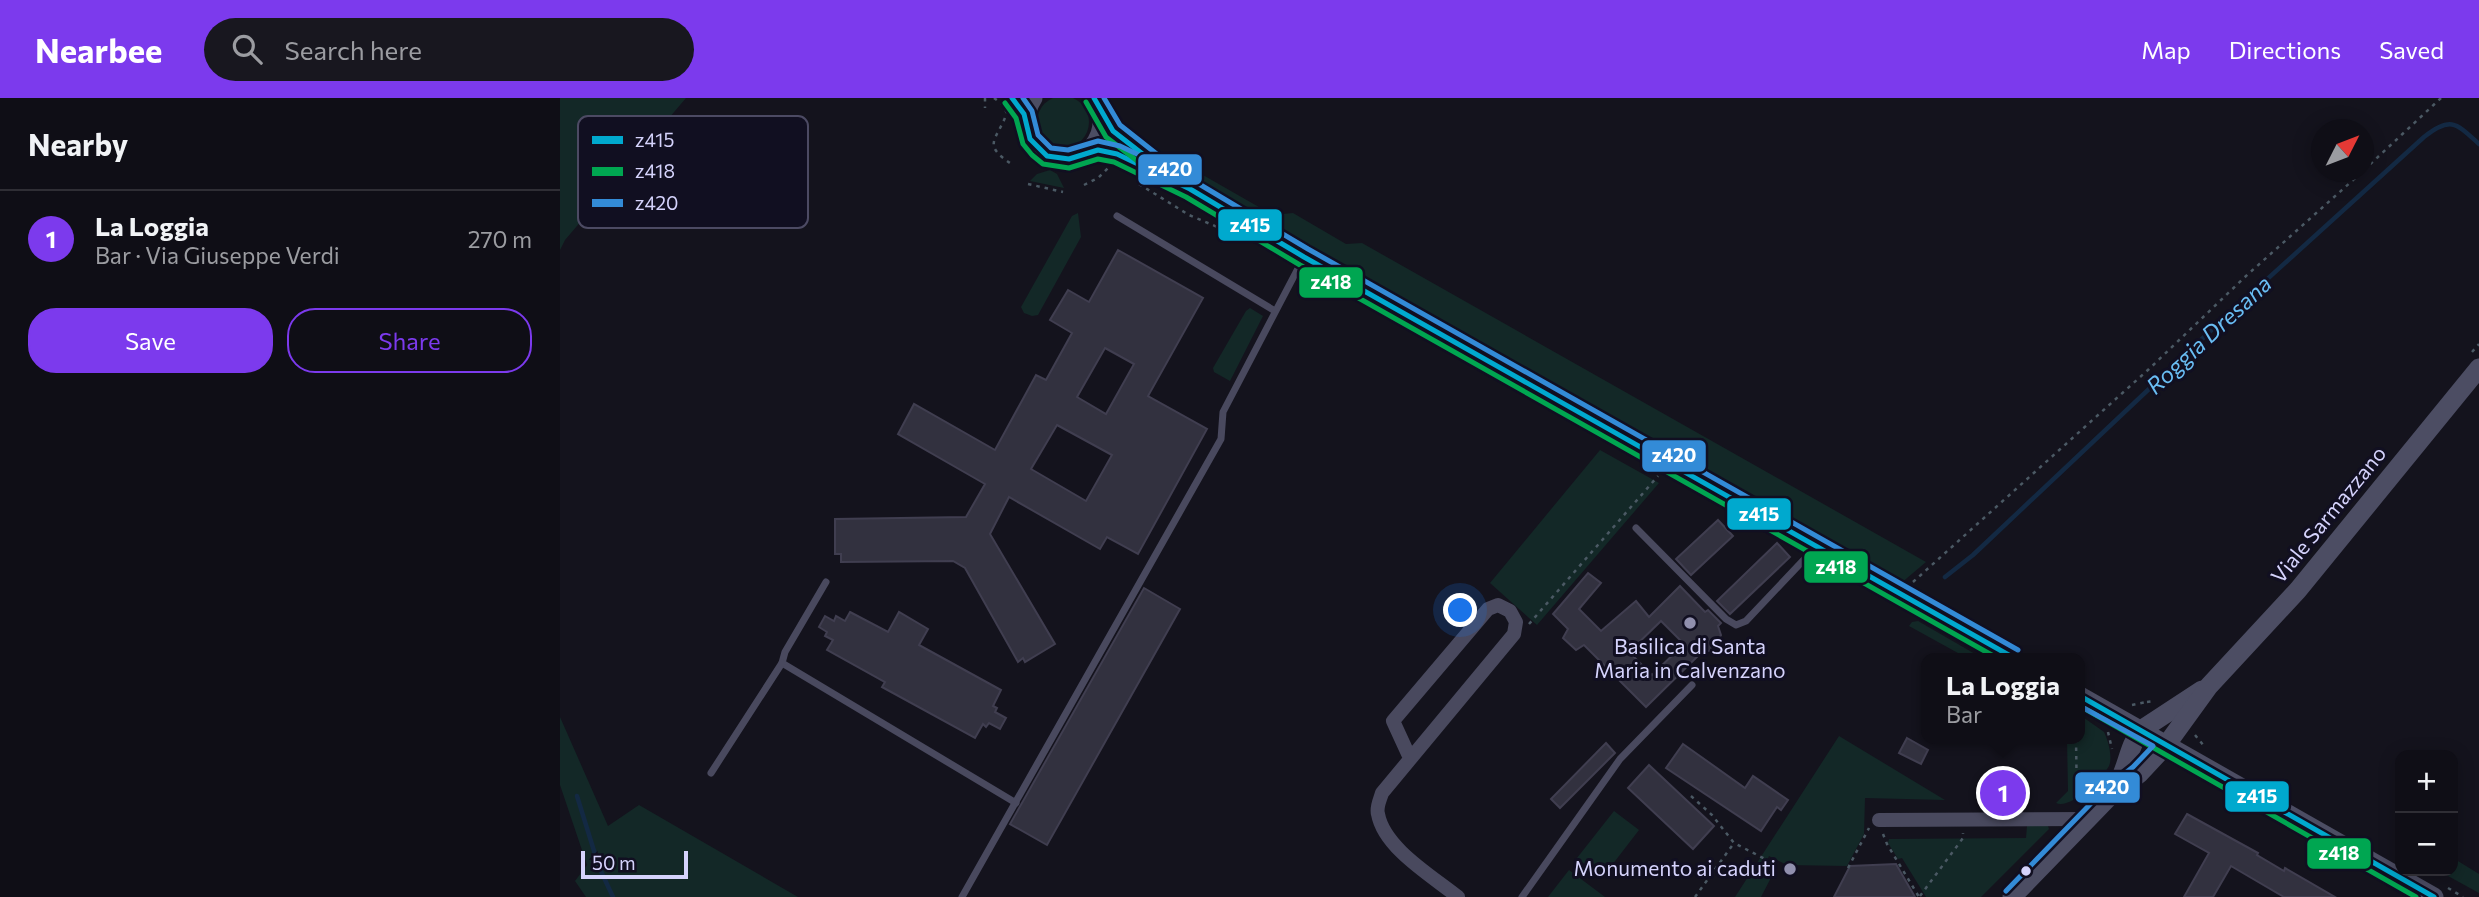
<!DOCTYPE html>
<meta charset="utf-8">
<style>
:root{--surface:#0f0e16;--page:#18171f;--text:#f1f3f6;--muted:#9b9ca1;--line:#2f2e35;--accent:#7c3aed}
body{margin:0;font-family:Commissioner,sans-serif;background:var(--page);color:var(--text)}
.controls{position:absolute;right:21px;bottom:21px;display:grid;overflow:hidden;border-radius:14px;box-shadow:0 4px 18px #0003}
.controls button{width:63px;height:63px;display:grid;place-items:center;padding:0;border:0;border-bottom:2px solid var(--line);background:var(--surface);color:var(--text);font:35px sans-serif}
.compass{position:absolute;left:1751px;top:21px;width:63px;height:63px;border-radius:50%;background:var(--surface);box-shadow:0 4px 18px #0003;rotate:48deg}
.scale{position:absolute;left:21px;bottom:18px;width:107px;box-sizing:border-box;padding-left:7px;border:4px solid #d5d3fc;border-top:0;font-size:19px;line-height:24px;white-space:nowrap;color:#d5d3fc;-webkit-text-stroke:5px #110f21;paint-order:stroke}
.you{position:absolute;left:901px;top:513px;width:24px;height:24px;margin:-18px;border:5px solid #fff;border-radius:50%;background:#1a73e8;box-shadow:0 0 0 10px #1a73e833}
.badge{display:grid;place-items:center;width:46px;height:46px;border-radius:50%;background:var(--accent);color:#fff;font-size:23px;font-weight:700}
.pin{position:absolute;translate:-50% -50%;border:4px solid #fff;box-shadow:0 2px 7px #0006}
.popup{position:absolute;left:1361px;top:555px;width:164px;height:91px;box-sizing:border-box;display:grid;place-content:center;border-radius:14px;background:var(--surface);filter:drop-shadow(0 2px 5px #0005);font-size:23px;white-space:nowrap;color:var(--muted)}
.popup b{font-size:26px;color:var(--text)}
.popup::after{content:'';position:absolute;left:50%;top:100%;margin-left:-14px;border:14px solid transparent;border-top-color:var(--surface)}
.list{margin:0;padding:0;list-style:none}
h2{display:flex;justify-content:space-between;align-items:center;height:91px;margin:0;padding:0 28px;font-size:30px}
h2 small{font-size:23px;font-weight:400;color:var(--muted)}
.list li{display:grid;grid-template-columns:46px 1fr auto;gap:21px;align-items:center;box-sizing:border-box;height:98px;padding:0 28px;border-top:2px solid var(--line)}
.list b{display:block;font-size:26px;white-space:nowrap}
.list p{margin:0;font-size:23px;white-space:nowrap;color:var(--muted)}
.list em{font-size:23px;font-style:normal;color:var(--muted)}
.actions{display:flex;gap:14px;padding:21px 28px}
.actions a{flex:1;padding:16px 0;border:2px solid var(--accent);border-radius:28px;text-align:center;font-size:24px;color:var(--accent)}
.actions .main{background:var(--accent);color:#fff}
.icon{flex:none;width:38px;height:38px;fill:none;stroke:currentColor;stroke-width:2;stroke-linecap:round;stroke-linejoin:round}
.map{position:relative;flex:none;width:1919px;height:799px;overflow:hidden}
header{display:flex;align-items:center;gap:42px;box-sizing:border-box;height:98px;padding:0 35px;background:var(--accent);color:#fff}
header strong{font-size:33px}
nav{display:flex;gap:38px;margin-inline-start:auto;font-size:24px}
.search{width:490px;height:63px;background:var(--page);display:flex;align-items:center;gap:18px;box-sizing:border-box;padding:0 24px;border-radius:38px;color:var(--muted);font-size:26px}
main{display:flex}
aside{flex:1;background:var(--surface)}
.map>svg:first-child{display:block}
</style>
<header>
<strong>Nearbee</strong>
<div class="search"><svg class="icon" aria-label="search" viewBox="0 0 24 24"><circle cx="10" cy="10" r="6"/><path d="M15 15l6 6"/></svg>Search here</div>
<nav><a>Map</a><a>Directions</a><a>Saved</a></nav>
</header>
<main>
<aside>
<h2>Nearby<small></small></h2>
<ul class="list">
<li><span class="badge">1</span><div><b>La Loggia</b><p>Bar · Via Giuseppe Verdi</p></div><em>270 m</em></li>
</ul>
<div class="actions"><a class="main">Save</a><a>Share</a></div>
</aside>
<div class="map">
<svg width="1919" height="799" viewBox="0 0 1919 799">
<rect width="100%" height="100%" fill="#14131d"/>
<g fill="#132827">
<circle cx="503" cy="24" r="26"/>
<polygon points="0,0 126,0 5,142 0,152"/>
<polygon points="587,45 713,117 733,115 786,146 802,145 1366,464 1340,486 821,195 640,83"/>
<polygon points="490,72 497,76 504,90 470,83 477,76"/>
<polygon points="518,115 521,139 478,217 472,218 464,215 461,209 512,118"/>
<polygon points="690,210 703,218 670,283 654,274 653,270 686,213"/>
<polygon points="1040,352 1099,385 977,527 930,485"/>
<polygon points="1358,523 1422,560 1407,560 1349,528 1352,524"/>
<path d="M1520,617L1544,634C1548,642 1553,659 1549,668C1542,681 1510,712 1496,705L1508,693L1507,641H1520Z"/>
<polygon points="0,619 48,728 79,707 238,799 26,799 15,783 27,767 0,687"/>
<polygon points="1279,638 1385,702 1305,700 1304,736 1287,768 1227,767 1209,758 1205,767 1215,772 1201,799 1175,799"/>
<polygon points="1054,713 1079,732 1042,780 1017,760"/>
<polygon points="1467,728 1488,728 1489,731 1421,799 1366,799 1342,760 1338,761 1328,745 1329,741 1466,740"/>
<polygon points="1893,760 1919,776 1919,795 1879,773 1893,773"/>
<polygon points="1009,772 1045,799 988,799"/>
</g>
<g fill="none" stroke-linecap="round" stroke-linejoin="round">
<g stroke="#132943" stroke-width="4.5">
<path d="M1385,479L1413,457L1660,224L1864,39C1891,18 1896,25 1919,46"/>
<polyline points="17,698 39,769 53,799"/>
</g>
</g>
<g fill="#32313f" stroke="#403e50" stroke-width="2" fill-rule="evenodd">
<path d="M558,152L643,200L588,298L647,331L578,456L547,439L540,451L449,399L430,436L495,546L465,564L463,560L458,564L405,470L393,463L281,464V456H275V421L406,419L425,386L338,336L354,306L435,352L476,277L486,282L512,235L490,222L508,192L529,204ZM545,250L574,266L546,316L517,299ZM497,327L552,357L526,403L471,371Z"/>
<polygon points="1158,422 1173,438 1131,477 1116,461"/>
<polygon points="1217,445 1230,459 1170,516 1157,503"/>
<path d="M1028,475L1041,485L1019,511L1041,533L1076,503L1089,519L1120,488L1145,514L1148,512L1161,525L1158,528L1161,537L1153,550L1149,553L1144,552L1086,609L1024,547L1016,552L1003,540L1008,531L993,516ZM1101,523L1124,546L1092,577L1069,554Z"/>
<polygon points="584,490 620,511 487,747 450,726"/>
<polygon points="290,514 328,534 339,514 368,531 359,547 441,592 433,608 437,610 435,614 446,620 440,631 429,625 426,629 423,626 415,640 322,589 325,584 267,552 273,542 265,538 267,534 259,529 265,518 274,523 276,518 285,523"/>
<polygon points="1347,640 1368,652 1361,666 1339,655"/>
<polygon points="1046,645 1055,655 1000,710 991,701"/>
<polygon points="1123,646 1185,690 1193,678 1228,702 1221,712 1217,709 1201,733 1106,670"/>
<polygon points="1089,667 1154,728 1133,751 1068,690"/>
<polygon points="1458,682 1458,705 1420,705 1420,683"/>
<polygon points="1627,716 1698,755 1697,757 1724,773 1725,770 1775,799 1724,799 1671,768 1653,799 1624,799 1649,755 1615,736"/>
<polygon points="1336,766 1355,799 1274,799 1290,768"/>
</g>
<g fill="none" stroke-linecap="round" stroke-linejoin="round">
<g stroke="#4b5964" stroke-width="2.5" stroke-dasharray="3.5 5" stroke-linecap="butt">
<polyline points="425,0 425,10"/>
<path d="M434,0L442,6L447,15C436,44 421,46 453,67"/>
<polyline points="1804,72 1881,0"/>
<polyline points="468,86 503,94"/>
<polyline points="579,86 629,117 662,131"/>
<polyline points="524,87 538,80 548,70"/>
<polyline points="1912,254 1919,246"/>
<polyline points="1353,484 1589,271 1686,178 1802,74"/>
<polyline points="969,526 1098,378"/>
<polyline points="1587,604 1595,603"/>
<polyline points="1572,607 1586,604"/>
<polyline points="1548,634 1552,651"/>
<polyline points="1635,637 1644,648"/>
<polyline points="1516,641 1517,707"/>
<polyline points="1131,698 1152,717 1174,745 1207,762"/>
<polyline points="1323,736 1327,746 1359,799"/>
<polyline points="1288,770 1309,730"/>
<polyline points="1888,790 1903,799"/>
<polyline points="1360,798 1403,740 1403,735"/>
<polyline points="1135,799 1174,745"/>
</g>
<g stroke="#49495e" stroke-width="7">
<polyline points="557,118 715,213"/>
<polyline points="1076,430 1166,521 1176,527 1186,523 1255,450"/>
<polyline points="266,484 225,554 222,565 456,705"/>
<polyline points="151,675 222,565"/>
<polyline points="402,799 661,341 663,314 744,159"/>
<polyline points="962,799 1060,661 1132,587"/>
</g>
<g stroke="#49495e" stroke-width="14">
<path d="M850,660L833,623L928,511L938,507L950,513L956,524L954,536L822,695C820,702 816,709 818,716C824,750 872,778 898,799"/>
<polyline points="1319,722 1528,721"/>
</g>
<g stroke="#4c4d63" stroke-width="19">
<path d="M473,0C441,51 521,88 540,36C544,24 542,11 534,0"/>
<polyline points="542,15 553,33 586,59"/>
<polyline points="524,56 542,52 569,61 630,91 744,159 1454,560"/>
<polyline points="1520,598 1874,799"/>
<path d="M1553,694C1567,675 1567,650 1581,632L1642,592"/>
<polyline points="1452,799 1550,698 1579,676 1607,646 1649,588 1738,492 1919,270"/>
</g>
<g stroke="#110f21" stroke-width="10">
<g id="bus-1">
<polyline points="452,0 464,16 470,41 487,58 509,61 538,52 557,56 630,91 744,159 1454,560"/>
<polyline points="534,0 553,33 598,68"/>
<polyline points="1520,598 1874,799"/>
</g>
</g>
<g stroke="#110f21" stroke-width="10">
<g id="bus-2">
<polyline points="526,4 546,39 593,75"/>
<polyline points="445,5 456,20 463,46 472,57 483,66 509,70 538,61 554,64 626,99 740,167 1437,560"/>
<polyline points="1520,608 1856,799"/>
</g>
</g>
<g stroke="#110f21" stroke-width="10">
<g id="bus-3">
<polyline points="463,0 472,13 478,37 491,50 508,52 538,43 560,48 634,83 748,151 1458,552"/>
<polyline points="544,0 560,27 603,61"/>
<polyline points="1446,793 1544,692 1573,669 1593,648 1520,608"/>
</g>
</g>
<use href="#bus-1" stroke="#00a9ce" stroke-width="5"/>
<use href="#bus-2" stroke="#00a651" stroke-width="5"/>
<use href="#bus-3" stroke="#338bd7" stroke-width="5"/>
</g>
<g fill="#9190ae" stroke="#110f21" stroke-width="2.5">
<circle cx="1130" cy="525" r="7"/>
<circle cx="1230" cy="771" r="7"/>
</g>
<circle fill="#d5d3fc" stroke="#110f21" stroke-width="2.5" cx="1466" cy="773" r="6"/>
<g text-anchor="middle" stroke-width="6" stroke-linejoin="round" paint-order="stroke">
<g font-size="21" fill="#d5d3fc" stroke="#110f21">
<text transform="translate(1769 417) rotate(-51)" y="7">Viale Sarmazzano</text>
</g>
<g font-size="21" fill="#d5d3fc" stroke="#110f21">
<text x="1130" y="556">Basilica di Santa<tspan x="1130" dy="24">Maria in Calvenzano</tspan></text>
<text x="1216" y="778" text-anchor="end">Monumento ai caduti</text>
</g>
<g font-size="23" font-style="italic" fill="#69bdf3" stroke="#110f21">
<text transform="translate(1649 237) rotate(-43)" y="8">Roggia Dresana</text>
</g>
</g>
<rect x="18" y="18" width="230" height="112" rx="10" fill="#110f21" stroke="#4c4a63" stroke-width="2"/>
<rect x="32" y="38" width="31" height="8" fill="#00a9ce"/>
<rect x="32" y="69" width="31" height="9" fill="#00a651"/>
<rect x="32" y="101" width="31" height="8" fill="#338bd7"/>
<g font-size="19" fill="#d5d3fc">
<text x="75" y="49">z415</text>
<text x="75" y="80">z418</text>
<text x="75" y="112">z420</text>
</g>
<g stroke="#110f21" stroke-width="2.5">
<rect x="577" y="55" width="66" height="33" rx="7" fill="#338bd7"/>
<rect x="657" y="110" width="66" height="34" rx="7" fill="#00a9ce"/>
<rect x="738" y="168" width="66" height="33" rx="7" fill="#00a651"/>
<rect x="1081" y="341" width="66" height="34" rx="7" fill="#338bd7"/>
<rect x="1166" y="399" width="66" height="34" rx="7" fill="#00a9ce"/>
<rect x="1243" y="452" width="66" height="34" rx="7" fill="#00a651"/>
<rect x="1514" y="673" width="67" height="33" rx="7" fill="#338bd7"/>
<rect x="1664" y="682" width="66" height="33" rx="7" fill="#00a9ce"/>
<rect x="1746" y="739" width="66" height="33" rx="7" fill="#00a651"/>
</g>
<g font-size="19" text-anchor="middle" font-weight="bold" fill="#fff">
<text x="610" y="78">z420</text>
<text x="690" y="134">z415</text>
<text x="771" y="191">z418</text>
<text x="1114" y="364">z420</text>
<text x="1199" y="423">z415</text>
<text x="1276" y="476">z418</text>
<text x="1547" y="696">z420</text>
<text x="1697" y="705">z415</text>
<text x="1779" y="762">z418</text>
</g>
</svg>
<div class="controls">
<button>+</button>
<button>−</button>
</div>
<svg class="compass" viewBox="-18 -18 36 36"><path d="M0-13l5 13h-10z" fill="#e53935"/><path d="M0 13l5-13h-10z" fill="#9b9ca1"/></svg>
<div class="scale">50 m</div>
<div class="you"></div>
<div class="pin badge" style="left:1443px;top:695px">1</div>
<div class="popup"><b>La Loggia</b>Bar</div>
</div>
</main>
